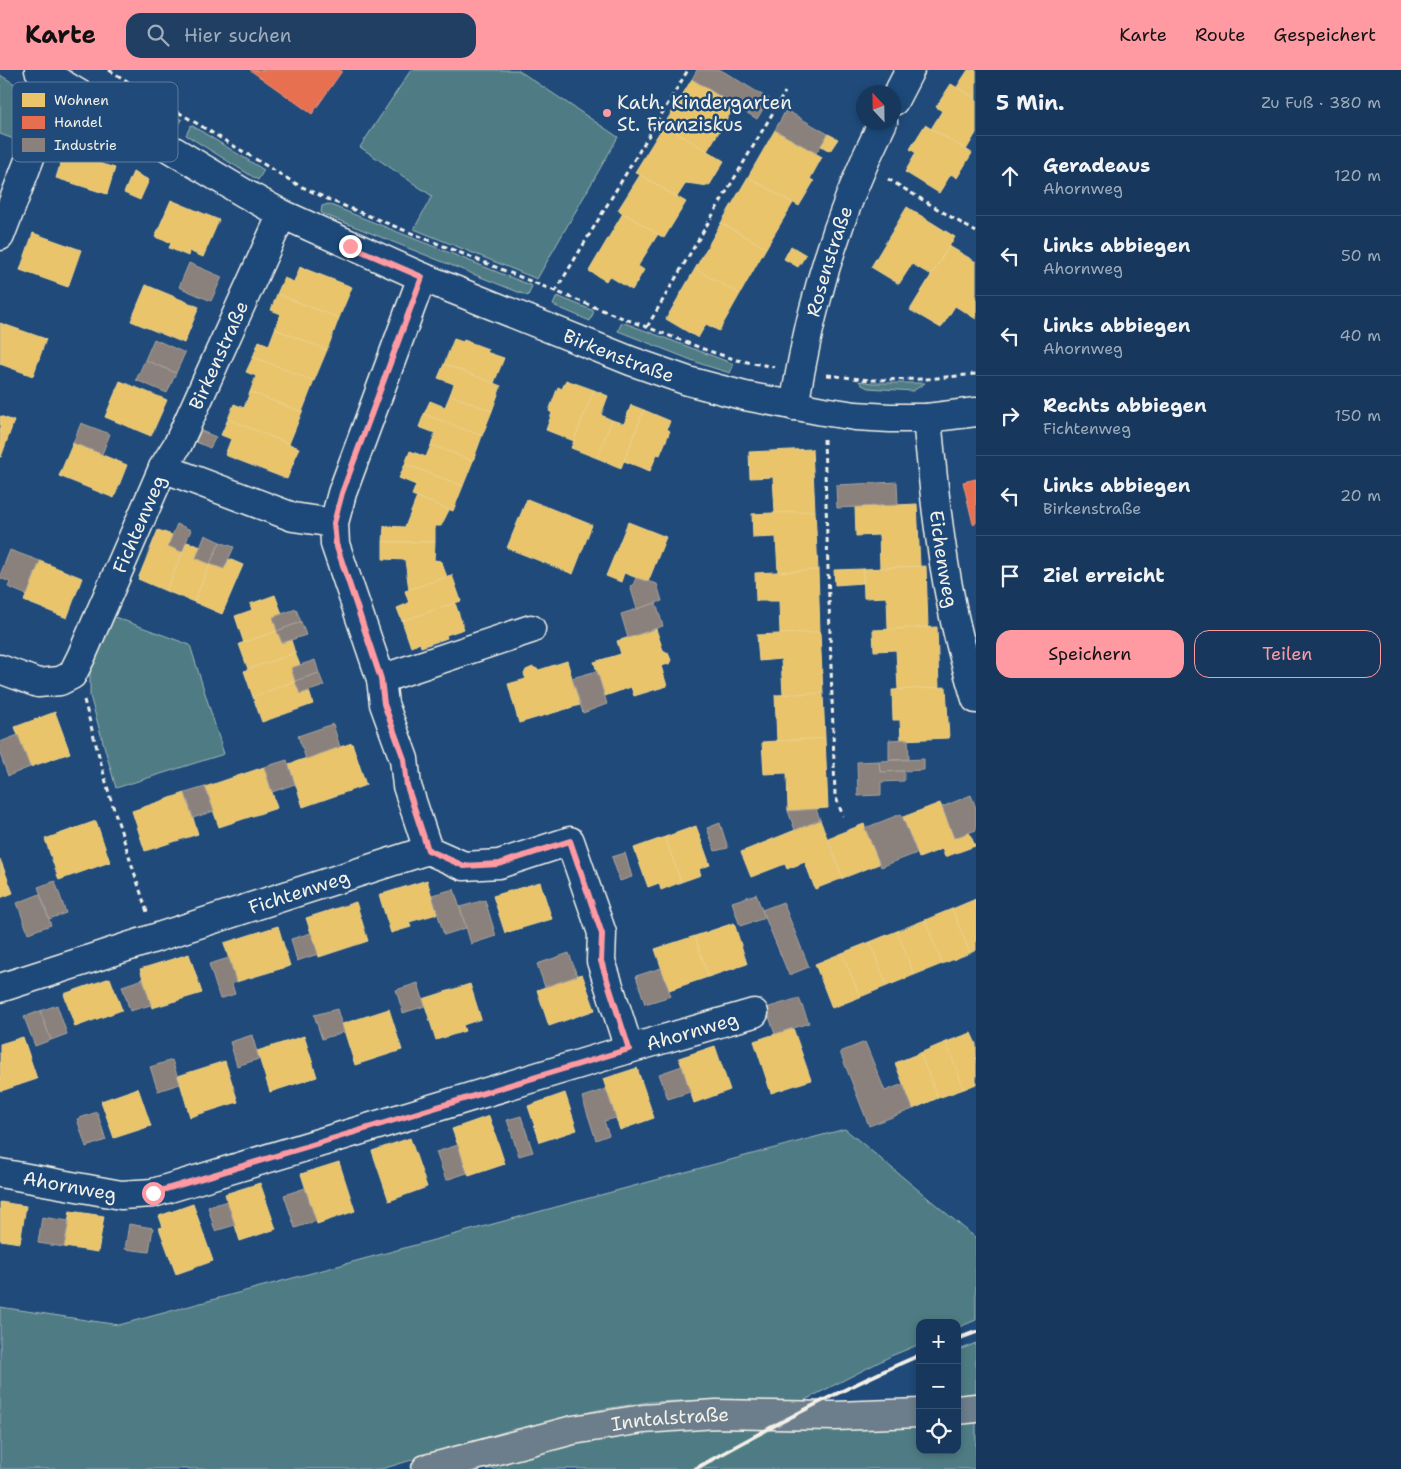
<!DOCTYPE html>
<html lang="de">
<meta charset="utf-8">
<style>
:root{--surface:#17385c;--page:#203f62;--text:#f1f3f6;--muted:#9eacbb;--line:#365272;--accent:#ff9aa2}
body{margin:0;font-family:"Shantell Sans",sans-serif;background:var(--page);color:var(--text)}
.controls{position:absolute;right:15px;bottom:15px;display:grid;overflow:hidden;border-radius:10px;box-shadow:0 2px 8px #0003}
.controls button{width:45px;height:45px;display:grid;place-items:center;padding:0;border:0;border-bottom:1px solid var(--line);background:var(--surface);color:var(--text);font:25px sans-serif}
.compass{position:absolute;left:856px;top:15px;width:45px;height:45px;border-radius:50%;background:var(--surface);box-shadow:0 2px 8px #0003;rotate:338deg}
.stop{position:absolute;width:15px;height:15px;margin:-11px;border:4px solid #ff9aa2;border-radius:50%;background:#fff}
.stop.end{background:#ff9aa2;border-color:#fff;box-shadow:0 1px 5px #0008}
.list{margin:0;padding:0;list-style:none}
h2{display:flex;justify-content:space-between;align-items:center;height:65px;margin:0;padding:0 20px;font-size:21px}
h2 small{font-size:16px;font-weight:400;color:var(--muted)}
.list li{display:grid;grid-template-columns:32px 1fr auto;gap:15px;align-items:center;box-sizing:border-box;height:80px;padding:0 20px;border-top:1px solid var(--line)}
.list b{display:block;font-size:19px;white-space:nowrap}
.list p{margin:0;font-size:16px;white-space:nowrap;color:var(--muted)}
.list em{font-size:16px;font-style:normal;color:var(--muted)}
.actions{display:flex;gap:10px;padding:15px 20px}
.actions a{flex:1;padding:11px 0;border:1px solid var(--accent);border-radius:15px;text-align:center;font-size:18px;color:var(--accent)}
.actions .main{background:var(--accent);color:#111}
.icon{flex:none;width:28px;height:28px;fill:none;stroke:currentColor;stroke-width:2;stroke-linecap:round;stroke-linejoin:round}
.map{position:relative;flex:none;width:976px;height:1399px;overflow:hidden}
header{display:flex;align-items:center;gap:30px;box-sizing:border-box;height:70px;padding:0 25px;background:var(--accent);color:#111}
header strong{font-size:24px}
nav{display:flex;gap:28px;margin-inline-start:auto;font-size:18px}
.search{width:350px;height:45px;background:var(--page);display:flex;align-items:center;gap:12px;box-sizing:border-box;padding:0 18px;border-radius:15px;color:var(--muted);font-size:19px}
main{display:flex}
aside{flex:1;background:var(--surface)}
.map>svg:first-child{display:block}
</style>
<header>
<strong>Karte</strong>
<div class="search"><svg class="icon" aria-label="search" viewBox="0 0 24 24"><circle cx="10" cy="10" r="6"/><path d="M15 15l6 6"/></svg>Hier suchen</div>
<nav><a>Karte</a><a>Route</a><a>Gespeichert</a></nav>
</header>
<main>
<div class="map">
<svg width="976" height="1399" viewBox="0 0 976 1399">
<rect width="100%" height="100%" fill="#1f4a7a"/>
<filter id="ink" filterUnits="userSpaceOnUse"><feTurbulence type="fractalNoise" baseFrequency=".02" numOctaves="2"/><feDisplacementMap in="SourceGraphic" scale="10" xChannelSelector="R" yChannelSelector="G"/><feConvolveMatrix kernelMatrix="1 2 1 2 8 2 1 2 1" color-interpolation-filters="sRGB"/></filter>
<g filter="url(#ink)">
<g fill="#4f7b84" stroke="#a2b6b6">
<polygon points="411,0 518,0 618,67 537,209 414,159 432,126 360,77"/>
<path d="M0,5L28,22C34,40 25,54 19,71L0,64Z"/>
<polygon points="144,26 182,50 176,59 140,37"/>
<polygon points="191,55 264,100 258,110 186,65"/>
<polygon points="328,134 532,216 528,226 323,144 321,142 322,136"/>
<polygon points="557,226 594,241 590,251 553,235"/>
<polygon points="622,252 734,294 730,303 704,295 618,261"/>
<polygon points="859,311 872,313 925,313 913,321 868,318 862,315"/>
<polygon points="112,546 190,575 224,684 116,718 90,626 90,600 95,583"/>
<polygon points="845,1059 976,1168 976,1250 957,1258 957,1253 920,1253 920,1274 891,1286 803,1331 713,1330 649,1332 598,1340 507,1361 382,1399 0,1399 0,1237 119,1255"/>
<polygon points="976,1273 976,1324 957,1326 957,1281"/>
<polygon points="976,1352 976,1399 467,1399 557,1375 643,1361 715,1359 825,1360 920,1357 920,1380 957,1380 957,1354"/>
</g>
<g fill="#e9c46a" stroke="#ecd290">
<polygon points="968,0 976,0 976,29 957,17"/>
<polygon points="692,9 735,36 707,81 664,55"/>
<polygon points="951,14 976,29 976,63 966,80 931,59 942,41 936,37"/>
<polygon points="664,55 724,91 709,116 686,113 677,127 635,102"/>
<polygon points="925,55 972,83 957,108 951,104 939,123 905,102 916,83 910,79"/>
<polygon points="775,60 822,87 810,109 814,111 799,136 748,107"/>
<polygon points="828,64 838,69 830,81 821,76"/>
<polygon points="64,82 115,98 107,124 56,108"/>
<polygon points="133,102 149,110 140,130 124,123"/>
<polygon points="640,105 686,132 664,168 618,140"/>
<polygon points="748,107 793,133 766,178 721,153"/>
<polygon points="171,130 219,150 203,187 189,181 188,186 169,178 171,173 155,167"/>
<polygon points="907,137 955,167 931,205 912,194 899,214 871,197"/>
<polygon points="623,143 658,164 638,196 644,200 632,220 609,206 606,211 589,201"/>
<polygon points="721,153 766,178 740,224 695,199"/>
<polygon points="33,163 81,180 68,217 20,200"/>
<polygon points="791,176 806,185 798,197 784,189"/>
<polygon points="949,176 976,192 976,249 955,236 941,258 910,240"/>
<polygon points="300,197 352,217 339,248 277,224 284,208 294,212"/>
<polygon points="695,199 740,224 719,261 706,254 698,268 666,249"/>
<polygon points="146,215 199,237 184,273 131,251"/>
<polygon points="277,224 339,248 327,280 275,259 281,244 271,240"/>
<polygon points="0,253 46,269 33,306 0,294"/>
<polygon points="275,259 327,280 314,311 253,287 259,271 269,275"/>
<polygon points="454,269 463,272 464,270 488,279 486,282 504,288 494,313 444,294"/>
<polygon points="253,287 314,311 302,342 250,322 256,306 246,302"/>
<polygon points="444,294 501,316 492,341 450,325 454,314 438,308"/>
<polygon points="566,310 594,320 574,371 546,360 552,343 549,341 558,317 562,319"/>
<polygon points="120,311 167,330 151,366 105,347"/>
<polygon points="594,320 608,326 601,345 612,350 597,388 571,378"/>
<polygon points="250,322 302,342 289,374 228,349 234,334 244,338"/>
<polygon points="450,325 492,341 482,366 424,344 430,331 445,337"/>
<polygon points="631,335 644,340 621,398 597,388 612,350 624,354"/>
<polygon points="644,340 670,351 667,359 670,361 660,385 657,384 650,401 624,391"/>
<polygon points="424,344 482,366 473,391 431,375 435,363 419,357"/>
<polygon points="0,346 14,351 1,387 0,387"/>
<polygon points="228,349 299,378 287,409 225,385 231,369 221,365"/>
<polygon points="73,373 127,395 114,428 59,406"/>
<polygon points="431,375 473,391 463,416 405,394 410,381 426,387"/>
<polygon points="812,379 815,441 775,443 773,407 750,408 749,382"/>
<polygon points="405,394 463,416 453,441 412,425 416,415 399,408"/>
<polygon points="417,427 449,440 441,456 435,456 435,472 383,472 384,456 405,457"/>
<polygon points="527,429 592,455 573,504 507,478"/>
<polygon points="917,434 920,496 880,498 879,465 856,466 855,437"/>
<polygon points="815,441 818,500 778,502 776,467 753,468 752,444"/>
<polygon points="628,452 666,467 648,512 624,503 621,512 606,506"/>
<polygon points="158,460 172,465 168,476 182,482 166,521 138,509"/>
<polygon points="187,472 201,477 196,488 210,494 194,532 166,521"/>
<polygon points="383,472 435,472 434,490 441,491 447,507 409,520 405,490 383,489"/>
<polygon points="229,489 243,495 222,544 194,532 210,494 224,499"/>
<polygon points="40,491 82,508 67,548 24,531"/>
<polygon points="926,496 928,557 888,559 887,527 864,528 863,499"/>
<polygon points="863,499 863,513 835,515 834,500"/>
<polygon points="818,500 820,562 780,564 779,531 756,531 755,503"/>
<polygon points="452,505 461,531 402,551 397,538 409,533 405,521"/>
<polygon points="275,525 282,544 273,547 277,561 244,573 235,546 252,540 250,534"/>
<polygon points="455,533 464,559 446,565 447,568 421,577 420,573 411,577 402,551"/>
<polygon points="937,557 939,618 898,620 896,580 874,581 873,560"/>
<polygon points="656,559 663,580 668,583 671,590 669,594 661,596 667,616 634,626 631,617 605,626 594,592 621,584 617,571"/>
<polygon points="277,561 282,573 291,570 295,583 248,599 239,574"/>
<polygon points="820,562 823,623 783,624 781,589 759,591 757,565"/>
<polygon points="295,583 300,595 291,598 295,611 253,627 244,601"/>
<polygon points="567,591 580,635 519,653 508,614 526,609 524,604 526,600 533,597 539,600"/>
<polygon points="295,611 300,624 309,621 313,634 262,652 253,627"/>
<polygon points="946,617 949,668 901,670 900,650 893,650 892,620"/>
<polygon points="823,623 825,668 777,671 775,625"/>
<polygon points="55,642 70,683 30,697 15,657"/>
<polygon points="825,668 828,738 788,741 787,703 764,704 762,672"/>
<polygon points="352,673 366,715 303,737 289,694"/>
<polygon points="264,697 277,738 219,757 205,717"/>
<polygon points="185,723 198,764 145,781 132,741"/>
<polygon points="940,733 954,768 969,762 975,776 945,787 942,779 919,788 903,747"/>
<polygon points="820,750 843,808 815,819 805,792 787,799 785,794 751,807 741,782"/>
<polygon points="96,751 110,792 59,810 45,769"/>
<polygon points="864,754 879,794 843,808 828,768"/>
<polygon points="696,756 710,795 699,799 701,805 681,812 665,767"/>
<polygon points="665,767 681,812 661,820 659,813 648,817 634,778"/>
<polygon points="0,789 13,823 0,828"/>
<polygon points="427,810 437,844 409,852 411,857 391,863 379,825"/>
<polygon points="540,812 552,849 505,863 493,826"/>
<polygon points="976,829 976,880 970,883 952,839"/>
<polygon points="356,832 368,871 319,887 306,848"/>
<polygon points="952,839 970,883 942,894 925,850"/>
<polygon points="925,850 942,894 914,905 897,861"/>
<polygon points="734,853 747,894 708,907 695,866"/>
<polygon points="278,856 290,896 236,912 224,873"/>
<polygon points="897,861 914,905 887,916 870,872"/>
<polygon points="695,866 708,907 669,920 655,879"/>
<polygon points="870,872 887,916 860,927 842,883"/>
<polygon points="842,883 860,927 832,938 815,894"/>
<polygon points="189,884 202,923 152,938 140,899"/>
<polygon points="582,904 595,940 549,956 537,920"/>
<polygon points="110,908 122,940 75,957 64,924"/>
<polygon points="470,914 481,949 463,955 465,961 436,970 423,929"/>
<polygon points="389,939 402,980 355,995 342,954"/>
<polygon points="793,958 811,1010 771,1023 754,971"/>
<polygon points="971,963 976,974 976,1014 964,1019 946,972"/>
<polygon points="304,966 317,1007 270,1022 257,981"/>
<polygon points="23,967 37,1009 1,1021 0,1018 0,974"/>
<polygon points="946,972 964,1019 938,1028 920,983"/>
<polygon points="715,976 730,1020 694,1033 679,988"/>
<polygon points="920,983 938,1028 913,1039 895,993"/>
<polygon points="225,991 238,1032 190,1047 178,1006"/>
<polygon points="637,998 654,1048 620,1060 603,1009"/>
<polygon points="138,1018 151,1056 114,1068 101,1031"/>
<polygon points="565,1023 577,1060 540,1072 528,1036"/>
<polygon points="489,1046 505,1094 469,1106 452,1059"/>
<polygon points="410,1068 427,1117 389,1131 372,1081"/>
<polygon points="339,1092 355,1141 317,1154 301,1104"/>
<polygon points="260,1113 276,1159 240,1171 225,1124"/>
<polygon points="0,1132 26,1136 20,1173 0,1170"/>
<polygon points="193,1134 213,1191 176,1204 159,1158 163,1157 159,1146"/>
<polygon points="70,1141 104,1146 98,1182 64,1177"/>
</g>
<g fill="#e76f51" stroke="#eb967e">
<polygon points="250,0 340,0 342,1 312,44"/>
<polygon points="976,409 976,453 973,454 963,412"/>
</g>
<g fill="#8a817c" stroke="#aaa39c">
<polygon points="697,0 721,0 769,29 757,49 692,9"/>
<polygon points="786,40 828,64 816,83 775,60"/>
<polygon points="189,193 222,207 211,231 179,217"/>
<polygon points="154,269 185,283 176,303 145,290"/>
<polygon points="145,290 176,303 167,323 136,310"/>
<polygon points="81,353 110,364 102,384 73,373"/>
<polygon points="199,360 216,367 210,378 194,371"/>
<polygon points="897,412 898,435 837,438 836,415"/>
<polygon points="177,454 191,460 182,482 168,476"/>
<polygon points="205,465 220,472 210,494 196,488"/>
<polygon points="220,472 234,477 224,499 210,494"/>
<polygon points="10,480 40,491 27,525 8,517 10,512 0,508 0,505"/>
<polygon points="636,508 657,514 662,531 637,539 630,516 633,515"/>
<polygon points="656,533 663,556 628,568 621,544"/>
<polygon points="296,539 301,552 277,561 273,547"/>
<polygon points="301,552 306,565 282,573 277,561"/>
<polygon points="315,590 319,603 295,611 291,598"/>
<polygon points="597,601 607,634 583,643 572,608"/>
<polygon points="319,603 324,616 300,624 295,611"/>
<polygon points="333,654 340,677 306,689 298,666"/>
<polygon points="18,665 30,697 8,706 0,684 0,672"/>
<polygon points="908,669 909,689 889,690 889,670"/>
<polygon points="924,689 924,700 880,702 879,691"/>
<polygon points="287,690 295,714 272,722 264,697"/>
<polygon points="879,691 880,702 904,701 904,711 881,712 881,725 858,726 857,692"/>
<polygon points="205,717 214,741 193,748 185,723"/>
<polygon points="971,725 976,738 976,760 954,768 942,737"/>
<polygon points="816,739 820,750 795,760 788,741"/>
<polygon points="901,744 917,783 881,797 865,758"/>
<polygon points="720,753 728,778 715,781 707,758"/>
<polygon points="625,783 632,807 620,811 612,787"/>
<polygon points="55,811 66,843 49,849 38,817"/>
<polygon points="454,819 466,858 444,865 432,825"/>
<polygon points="40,824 51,855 28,863 17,833"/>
<polygon points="756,824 765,848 740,856 732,832"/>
<polygon points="485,830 496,866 471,874 460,837"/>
<polygon points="783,832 809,897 789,905 762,840"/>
<polygon points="311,863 318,884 297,891 291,869"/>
<polygon points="569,883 577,906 545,917 537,894"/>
<polygon points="229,888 236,912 232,914 235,924 220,929 209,894"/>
<polygon points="661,898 671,926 645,934 636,906"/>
<polygon points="143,909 151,935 130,941 122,916"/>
<polygon points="418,913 425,936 403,943 396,920"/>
<polygon points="799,928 809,953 775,964 766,938"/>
<polygon points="57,935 67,964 51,970 40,941"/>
<polygon points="337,939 344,962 322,969 314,945"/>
<polygon points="40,941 51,970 35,976 24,947"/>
<polygon points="252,965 259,989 237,996 230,972"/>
<polygon points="865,972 885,1021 903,1014 913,1039 869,1056 840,982"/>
<polygon points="172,990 180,1014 158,1021 150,997"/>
<polygon points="682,996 690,1022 668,1029 659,1004"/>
<polygon points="606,1019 616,1048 604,1051 609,1065 596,1070 582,1027"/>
<polygon points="97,1042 106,1070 86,1077 77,1049"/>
<polygon points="521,1046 533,1082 519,1086 507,1050"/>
<polygon points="458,1075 467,1103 446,1110 436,1082"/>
<polygon points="305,1118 316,1151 295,1158 284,1125"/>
<polygon points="227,1131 235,1155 215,1161 208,1137"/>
<polygon points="42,1147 69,1151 64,1177 38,1173"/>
<polygon points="129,1154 153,1158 149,1182 125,1179"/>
</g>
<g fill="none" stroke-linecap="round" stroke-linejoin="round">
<g stroke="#f4f1e8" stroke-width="31">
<g id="minor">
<path id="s1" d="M39,0L244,123L282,144L422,207L631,291L688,311L745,326L823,341L855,346L890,348H927L976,342"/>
<polyline points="894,31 910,0"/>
<polyline points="0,166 51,33 62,14"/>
<polyline points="422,207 342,423 334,453 335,474 381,609 384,634 404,689 407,716 428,780"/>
<path id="s2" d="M794,336C800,302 806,268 815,235C831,172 854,111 883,52"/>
<path id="s3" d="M927,348C933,411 939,474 952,537C958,568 967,599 976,629"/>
<polyline points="163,398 293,447 334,453"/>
<path id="s4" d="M0,599L38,613L60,611L72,605L81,587L163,398L178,374L282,144"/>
<polyline points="381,609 531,559"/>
<polyline points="428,780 464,796 499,794 570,771 602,863 601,891 629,979"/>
<path id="s5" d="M0,918L428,780"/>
<path id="s6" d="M0,1103L121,1125L153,1123L629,979L754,943"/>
</g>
</g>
<g stroke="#f4f1e8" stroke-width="31">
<g id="major">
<polyline points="957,1340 976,1338"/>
<path id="s7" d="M426,1399L573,1360L643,1349L716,1344L835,1346L920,1343"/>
</g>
</g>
<g stroke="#f4f1e8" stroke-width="3" stroke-dasharray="5 4" stroke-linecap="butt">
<polyline points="109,0 298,115 332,131 597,238 709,281 737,290 774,297"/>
<polyline points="888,109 976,162"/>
<polyline points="555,222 688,0"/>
<polyline points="647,257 785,22"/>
<polyline points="827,305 870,310 927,309 976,304"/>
<polyline points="824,369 835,725 843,746"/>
<polyline points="84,630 110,727 147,842"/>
</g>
<use href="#minor" stroke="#1f4a7a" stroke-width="28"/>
<use href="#major" stroke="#6c7d8b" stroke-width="28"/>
<g stroke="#f4f1e8" stroke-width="4">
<polyline points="957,1269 976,1262"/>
<path d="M695,1399C768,1358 843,1318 920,1285"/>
</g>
</g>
</g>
<g fill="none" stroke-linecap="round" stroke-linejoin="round" filter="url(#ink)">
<polyline stroke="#ff9aa2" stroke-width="6" points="153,1123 629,979 601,891 602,864 570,771 499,794 464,796 428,780 407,716 404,689 384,634 381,609 336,474 334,453 342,423 422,207 350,176"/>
</g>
<circle fill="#ff9aa2" stroke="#1f4a7a" stroke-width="2" cx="607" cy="43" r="5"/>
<g text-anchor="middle" stroke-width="5" stroke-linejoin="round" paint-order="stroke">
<g font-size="19" fill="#f4f1e8" stroke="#1f4a7a" text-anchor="start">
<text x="617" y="39">Kath. Kindergarten<tspan x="617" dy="22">St. Franziskus</tspan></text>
</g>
<g font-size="19" fill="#f4f1e8" stroke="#1f4a7a">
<text dy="7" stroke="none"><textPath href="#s2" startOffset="149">Rosenstraße</textPath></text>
<text dy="7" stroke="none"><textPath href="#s4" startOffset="428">Birkenstraße</textPath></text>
<text dy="7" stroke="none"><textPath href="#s1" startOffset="648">Birkenstraße</textPath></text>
<text dy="7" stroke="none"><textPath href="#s4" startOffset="241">Fichtenweg</textPath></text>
<text dy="7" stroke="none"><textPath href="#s3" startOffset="142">Eichenweg</textPath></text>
<text dy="7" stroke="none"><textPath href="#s5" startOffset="314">Fichtenweg</textPath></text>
<text dy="7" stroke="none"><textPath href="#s6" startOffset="718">Ahornweg</textPath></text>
<text dy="7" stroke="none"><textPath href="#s6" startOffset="71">Ahornweg</textPath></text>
<text dy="7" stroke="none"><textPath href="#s7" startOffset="250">Inntalstraße</textPath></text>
</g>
</g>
<rect x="12" y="12" width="166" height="80" rx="8" fill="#1f4a7a" stroke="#5f7c9b" stroke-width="1"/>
<rect x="22" y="23" width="23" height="14" fill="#e9c46a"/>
<rect x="22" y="46" width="23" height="13" fill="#e76f51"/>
<rect x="22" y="68" width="23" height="14" fill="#8a817c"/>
<g font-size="14" fill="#f4f1e8">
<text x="54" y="35">Wohnen</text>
<text x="54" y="57">Handel</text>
<text x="54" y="80">Industrie</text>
</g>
</svg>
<div class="controls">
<button>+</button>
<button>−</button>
<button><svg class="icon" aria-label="locate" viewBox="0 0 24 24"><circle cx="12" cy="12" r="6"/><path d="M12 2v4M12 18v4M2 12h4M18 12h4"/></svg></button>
</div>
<svg class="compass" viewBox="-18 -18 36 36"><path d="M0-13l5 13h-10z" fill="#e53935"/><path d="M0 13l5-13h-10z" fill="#9eacbb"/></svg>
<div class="stop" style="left:153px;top:1123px"></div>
<div class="stop end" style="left:350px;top:176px"></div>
</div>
<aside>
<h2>5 Min.<small>Zu Fuß · 380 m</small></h2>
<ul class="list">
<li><svg class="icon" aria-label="ahead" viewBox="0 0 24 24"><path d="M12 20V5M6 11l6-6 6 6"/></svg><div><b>Geradeaus</b><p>Ahornweg</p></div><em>120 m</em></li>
<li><svg class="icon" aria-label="left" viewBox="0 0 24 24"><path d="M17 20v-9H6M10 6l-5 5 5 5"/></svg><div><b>Links abbiegen</b><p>Ahornweg</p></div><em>50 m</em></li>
<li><svg class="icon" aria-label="left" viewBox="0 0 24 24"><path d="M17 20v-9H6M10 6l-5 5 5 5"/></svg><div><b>Links abbiegen</b><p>Ahornweg</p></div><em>40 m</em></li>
<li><svg class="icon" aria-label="right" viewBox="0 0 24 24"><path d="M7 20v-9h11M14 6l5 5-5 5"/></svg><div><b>Rechts abbiegen</b><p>Fichtenweg</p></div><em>150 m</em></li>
<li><svg class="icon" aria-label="left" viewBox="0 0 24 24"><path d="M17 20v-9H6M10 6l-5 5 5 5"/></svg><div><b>Links abbiegen</b><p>Birkenstraße</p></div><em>20 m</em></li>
<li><svg class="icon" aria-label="arrive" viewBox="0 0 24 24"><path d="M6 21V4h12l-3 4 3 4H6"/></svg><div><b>Ziel erreicht</b></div></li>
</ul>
<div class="actions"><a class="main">Speichern</a><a>Teilen</a></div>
</aside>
</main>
